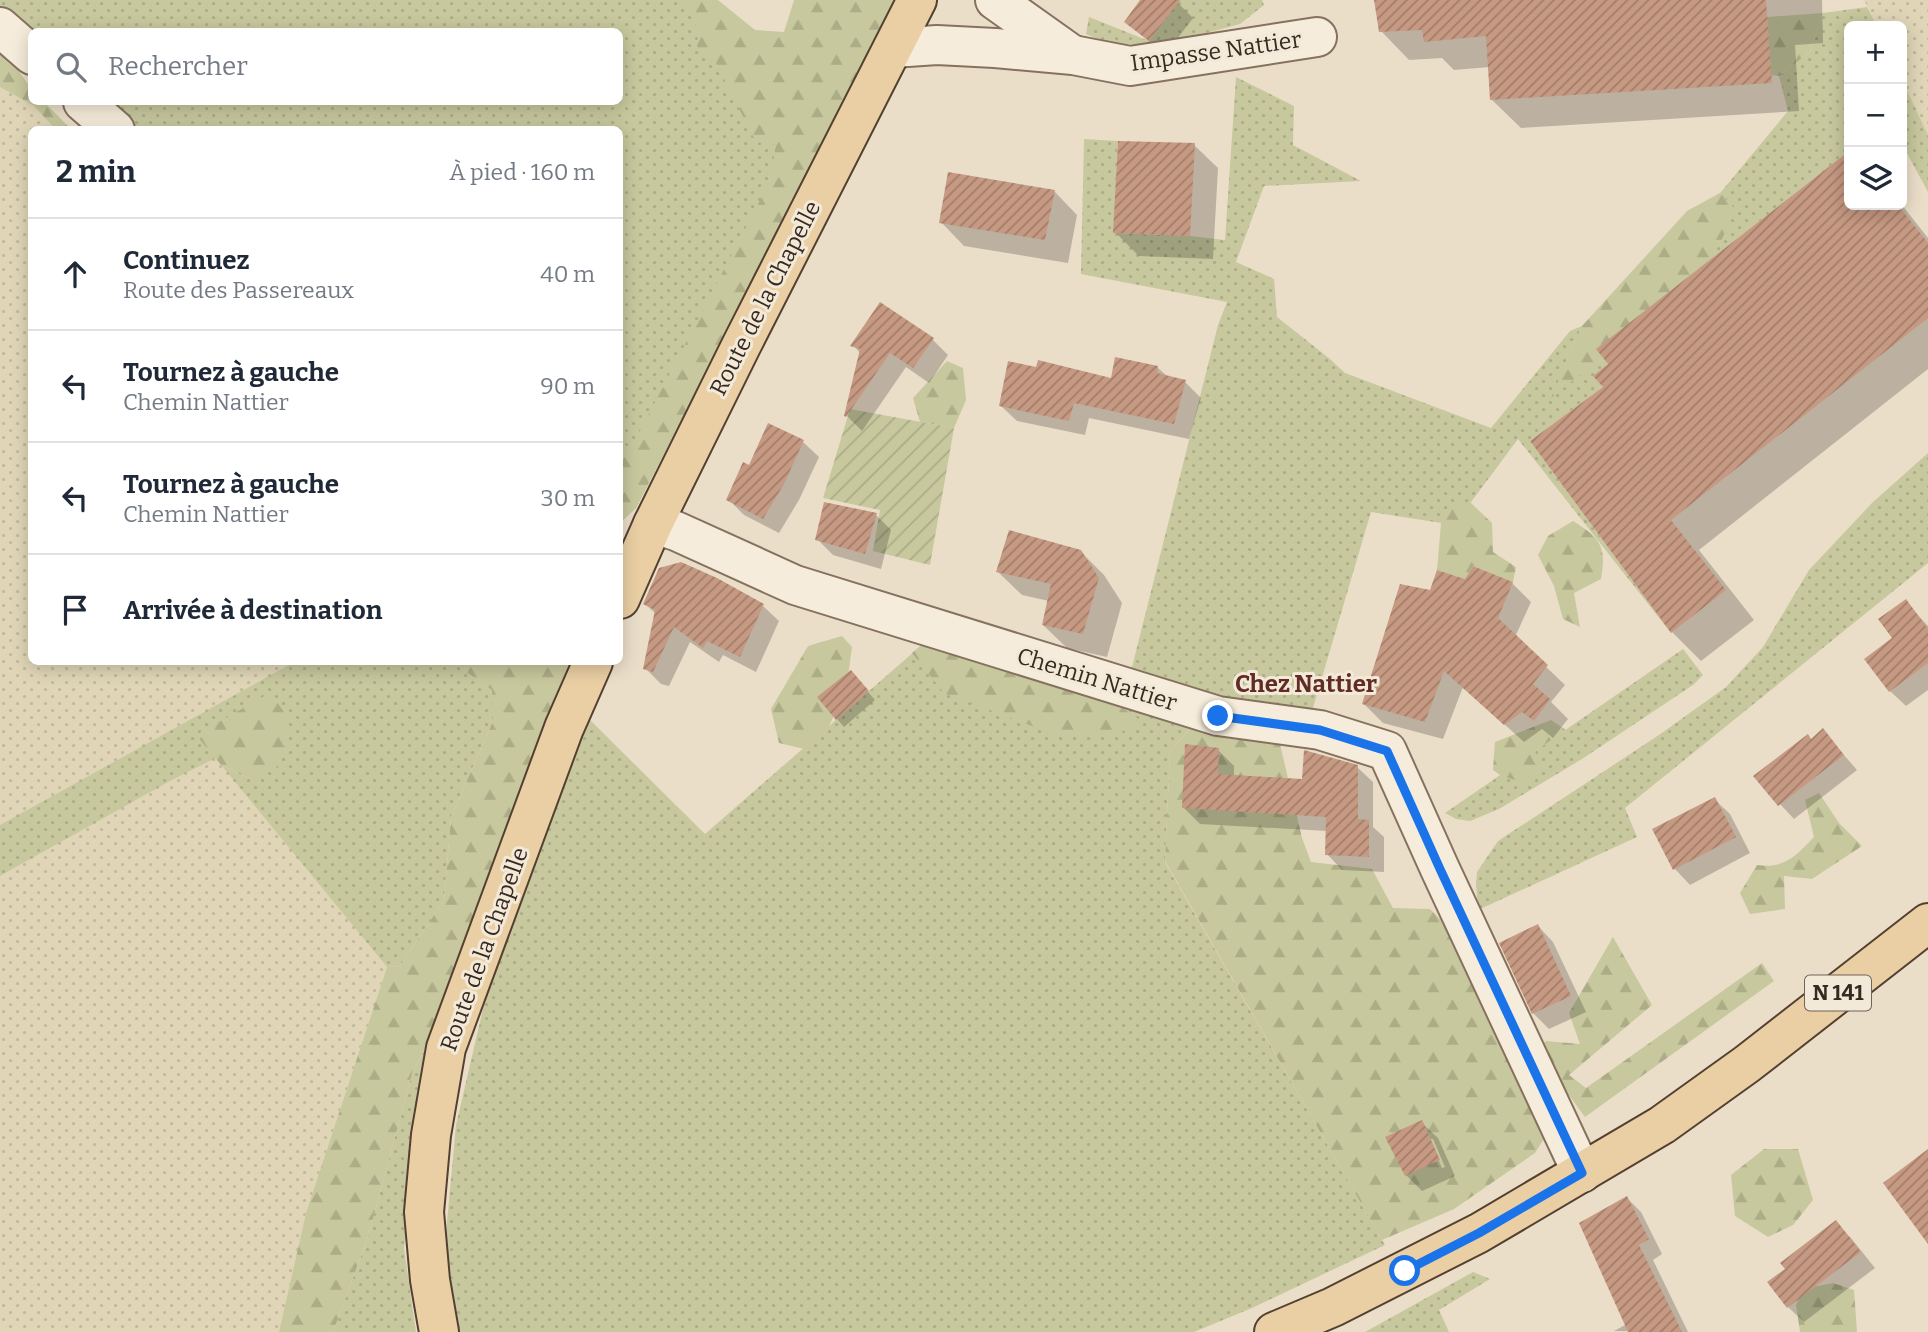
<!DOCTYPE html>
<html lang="fr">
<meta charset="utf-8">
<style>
:root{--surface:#fff;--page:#f2f2f3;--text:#1f2937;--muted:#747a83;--line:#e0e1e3}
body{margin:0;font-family:Bitter,serif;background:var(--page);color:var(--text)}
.controls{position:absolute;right:21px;top:21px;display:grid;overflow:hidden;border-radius:10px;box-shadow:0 4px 18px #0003}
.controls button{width:63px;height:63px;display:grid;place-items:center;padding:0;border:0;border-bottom:2px solid var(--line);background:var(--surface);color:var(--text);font:35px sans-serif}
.stop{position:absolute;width:21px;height:21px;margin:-16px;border:5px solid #1a73e8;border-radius:50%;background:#fff}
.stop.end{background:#1a73e8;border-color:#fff;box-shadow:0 2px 7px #0008}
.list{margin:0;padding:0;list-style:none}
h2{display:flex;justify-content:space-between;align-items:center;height:91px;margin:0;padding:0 28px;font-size:30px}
h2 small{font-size:23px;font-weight:400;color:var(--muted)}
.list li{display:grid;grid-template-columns:46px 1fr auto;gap:21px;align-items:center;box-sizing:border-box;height:112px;padding:0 28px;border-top:2px solid var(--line)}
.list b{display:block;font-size:26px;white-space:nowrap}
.list p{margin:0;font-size:23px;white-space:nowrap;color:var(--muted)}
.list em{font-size:23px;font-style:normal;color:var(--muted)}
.icon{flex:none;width:38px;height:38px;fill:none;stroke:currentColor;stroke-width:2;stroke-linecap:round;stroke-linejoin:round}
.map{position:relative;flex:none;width:1928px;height:1332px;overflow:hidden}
.search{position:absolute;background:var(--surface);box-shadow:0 4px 18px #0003;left:28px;top:28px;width:595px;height:77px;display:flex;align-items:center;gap:18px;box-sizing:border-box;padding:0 24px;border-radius:10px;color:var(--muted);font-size:26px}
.panel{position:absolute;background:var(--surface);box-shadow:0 4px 18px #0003;left:28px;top:126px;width:595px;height:539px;border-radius:10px}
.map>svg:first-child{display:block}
</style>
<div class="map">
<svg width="1928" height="1332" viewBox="0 0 1928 1332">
<defs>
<pattern id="farmland-dots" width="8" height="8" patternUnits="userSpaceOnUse" patternTransform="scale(1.75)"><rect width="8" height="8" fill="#e0d6b7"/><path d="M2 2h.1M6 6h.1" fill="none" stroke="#c1b89d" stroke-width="1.8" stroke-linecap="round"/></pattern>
<pattern id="grass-dots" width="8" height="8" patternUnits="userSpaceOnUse" patternTransform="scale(1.75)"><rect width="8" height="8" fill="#c7c89d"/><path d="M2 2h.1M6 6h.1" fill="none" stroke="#acac87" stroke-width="1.8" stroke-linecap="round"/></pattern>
<pattern id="forest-firs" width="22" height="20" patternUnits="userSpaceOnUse" patternTransform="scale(1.75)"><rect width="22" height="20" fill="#c7c89d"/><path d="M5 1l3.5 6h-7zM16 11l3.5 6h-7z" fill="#acac87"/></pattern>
<pattern id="garden-furrows" width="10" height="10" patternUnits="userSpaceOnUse" patternTransform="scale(1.75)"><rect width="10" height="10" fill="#c7c89d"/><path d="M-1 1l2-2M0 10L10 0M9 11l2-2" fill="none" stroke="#acac87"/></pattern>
<pattern id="building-hatch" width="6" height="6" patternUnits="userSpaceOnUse" patternTransform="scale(1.75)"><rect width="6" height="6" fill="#c69982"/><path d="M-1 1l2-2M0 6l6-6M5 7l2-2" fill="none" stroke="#a27d6a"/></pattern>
</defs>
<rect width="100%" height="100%" fill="#ebdec9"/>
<g fill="url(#farmland-dots)">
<polygon points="1864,0 1928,0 1928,135 1902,80 1902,26 1877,26"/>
<polygon points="0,87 34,106 55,129 32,130 32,662 294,662 0,825"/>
<polygon points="216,758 387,967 306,1213 279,1332 0,1332 0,876 172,780"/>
</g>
<g fill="url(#grass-dots)">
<polygon points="0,0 699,0 816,157 636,508 620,523 620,130 123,129 92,102 620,102 620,32 32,32 0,19"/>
<polygon points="1178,0 1262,0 1264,5 1240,24 1169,43 1112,45 1086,34 1089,17 1149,41"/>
<polygon points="1867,7 1877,26 1849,26 1849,151 1596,349 1608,364 1594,376 1603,387 1530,441 1671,633 1518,439 1454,525 1371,512 1307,728 1205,712 1170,751 1165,862 1385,1245 1252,1308 1194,1332 457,1332 442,1276 456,1125 486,996 589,719 705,834 939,630 1127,687 1218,325 1227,302 1081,274 1084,139 1118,141 1114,233 1190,236 1225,240 1236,77 1294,106 1293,145 1361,181 1264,186 1236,262 1274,279 1277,317 1330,359 1345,373 1491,428 1570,331 1582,326 1553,395 1788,111 1779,76 1810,52 1823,13"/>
<polygon points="1902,80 1928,135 1928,192 1902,144"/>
<polygon points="1928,453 1928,563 1625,808 1637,837 1478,910 1476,884 1477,872 1498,841 1659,735 1726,687 1763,647 1809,570 1872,503"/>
<polygon points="1683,649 1703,675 1693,685 1582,759 1499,809 1470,821 1456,819 1445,813"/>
<polygon points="294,662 452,662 493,690 493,721 451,817 444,900 400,966 387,967 222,766 253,780 197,734 216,758 172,780 0,876 0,825"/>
<polygon points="433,1036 404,1248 416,1332 333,1332 368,1237 413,1070"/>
<polygon points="1473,1272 1490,1279 1439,1310 1449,1332 1365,1332"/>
</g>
<g fill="url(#forest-firs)">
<polygon points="683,0 718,0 755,30 784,32 794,0 900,0 889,36 860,65 843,116 816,157 636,508 620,523 620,464 632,446 769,183 776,145 756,142 715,61 697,51 698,30"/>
<polygon points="1823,13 1810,52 1779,76 1771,75 1767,17"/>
<polygon points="0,31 17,69 31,88 32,102 44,102 71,129 55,129 34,106 0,87"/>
<polygon points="1720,193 1736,210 1698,288 1653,316 1551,398 1582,326 1687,211"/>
<polygon points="947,361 963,368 966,400 954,428 920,422 913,398"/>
<polygon points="1471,503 1492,523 1493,552 1516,567 1513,582 1473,566 1465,579 1437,570 1441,523 1452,505"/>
<path d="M1573,521C1600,538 1607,546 1601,579L1574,593L1580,627L1563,619L1554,586L1538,555L1548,536Z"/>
<polygon points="969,619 1081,664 1111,700 1140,720 1131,728 1110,736 1056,735 944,693 912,653 933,635"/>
<polygon points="842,636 852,647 846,691 829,726 804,749 779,743 771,709 808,646"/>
<polygon points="452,662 577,662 433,1036 413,1070 368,1237 333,1332 279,1332 306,1213 387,967 400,966 444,900 451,817 493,721 492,690"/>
<path d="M268,694C298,720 289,734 277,767L253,780L222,766L196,735Z"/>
<polygon points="1551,720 1566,730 1535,751 1542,770 1524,783 1500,775 1493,770 1495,742"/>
<polygon points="1190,729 1280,744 1302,838 1311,862 1372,869 1393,908 1430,909 1456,935 1547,1134 1535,1153 1454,1209 1382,1240 1165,861 1170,751"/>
<path d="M1819,793L1839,823L1862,846L1812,879L1784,876L1785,909L1750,914L1740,893L1757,865C1784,869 1796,856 1814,837L1805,800Z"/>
<polygon points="1613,937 1652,1005 1569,1075 1586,1088 1762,963 1774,981 1585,1117 1536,1050 1546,1041 1580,1044 1569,1013"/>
<polygon points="1764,1149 1798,1149 1813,1200 1793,1225 1768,1237 1735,1216 1731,1175"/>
<polygon points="1833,1283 1854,1290 1857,1332 1800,1332 1796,1305 1803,1289"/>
</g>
<polygon fill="url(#garden-furrows)" points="850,409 954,428 930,565 873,551 880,510 823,498"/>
<g fill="#0003" fill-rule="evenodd">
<polygon points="1143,0 1180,0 1178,3 1193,18 1165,55 1126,22"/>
<polygon points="1403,0 1822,0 1823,43 1795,45 1799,111 1521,128 1492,100 1490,67 1454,70 1442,58 1409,60 1381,31"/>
<polygon points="1194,145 1218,168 1213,259 1139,256 1115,232"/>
<polygon points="1849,153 1849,205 1902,205 1928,238 1928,369 1699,550 1754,620 1701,661 1672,632 1605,388 1610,364 1598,350"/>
<polygon points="1054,191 1077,215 1068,263 964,246 941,222"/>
<polygon points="933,340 948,355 929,383 906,367 862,431 846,415 860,353 853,345"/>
<polygon points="1157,367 1168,377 1185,382 1201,398 1189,439 1089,418 1085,435 1017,421 1001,406"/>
<polygon points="803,442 819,457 799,500 779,533 744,515 728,499"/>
<polygon points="876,515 891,530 881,569 833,555 817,539"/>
<polygon points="1080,551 1104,575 1122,603 1107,657 1067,648 1043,625 1049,601 1022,595 998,572"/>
<polygon points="1466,581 1512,583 1531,602 1515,637 1565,685 1551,702 1568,719 1553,738 1542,729 1524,742 1463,687 1443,739 1383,723 1364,704 1431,592"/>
<polygon points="1905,601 1928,626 1928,690 1906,706 1890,691 1894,638"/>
<polygon points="645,604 763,606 779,621 756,672 723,655 719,662 690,642 669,686 661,684 645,668 656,614"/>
<polygon points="858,680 875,700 844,727 819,698"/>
<polygon points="1823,731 1857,770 1794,819 1780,804 1811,740"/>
<polygon points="1218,750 1234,766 1234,777 1304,780 1357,767 1373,782 1373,827 1384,837 1384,872 1342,870 1327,854 1327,831 1200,824 1184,808"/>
<polygon points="1714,799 1730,814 1750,853 1690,885 1675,869"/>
<polygon points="1538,926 1553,942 1586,1012 1549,1029 1533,1013"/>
<path d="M1422,1123L1438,1138L1455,1176L1422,1191L1406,1175ZM1429,1139H1433L1445,1167L1442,1168Z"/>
<polygon points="1627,1198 1641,1212 1662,1254 1653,1260 1688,1332 1614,1331 1627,1324"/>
<polygon points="1835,1222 1851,1238 1875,1268 1804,1322 1788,1307 1787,1269"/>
</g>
<g fill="url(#building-hatch)">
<polygon points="1140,0 1180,0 1149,41 1124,22"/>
<polygon points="1374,0 1766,0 1772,83 1490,100 1486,36 1424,42 1422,30 1379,32"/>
<polygon points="1118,141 1195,143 1190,236 1113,233"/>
<polygon points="1849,151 1849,205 1898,205 1928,243 1928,318 1671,520 1726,590 1671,633 1530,441 1603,387 1593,376 1608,364 1596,349"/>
<polygon points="948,172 1055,190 1045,240 939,223"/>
<polygon points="880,302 934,338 913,368 890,353 846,417 844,416 860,349 850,346"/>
<polygon points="1115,357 1158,366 1157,373 1186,380 1174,424 1074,403 1069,421 999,406 1008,361 1036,367 1038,360 1111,378"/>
<polygon points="768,423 804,440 784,484 763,519 726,500 743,462 749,465"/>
<polygon points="824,502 877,513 865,554 815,540"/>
<polygon points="1009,530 1081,550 1099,578 1083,634 1042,625 1051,584 996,572"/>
<polygon points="681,562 717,578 764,604 740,657 707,641 703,648 674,627 653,672 643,669 655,610 643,604 659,568"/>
<polygon points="1473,566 1513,582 1498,618 1548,665 1533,684 1550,699 1534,721 1522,712 1504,725 1444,671 1425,722 1362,704 1400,584 1430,590 1437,570 1465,579"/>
<polygon points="1906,599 1928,629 1928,663 1889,692 1864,659 1892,638 1878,619"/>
<polygon points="851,670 869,691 836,720 817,697"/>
<polygon points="1823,728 1844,755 1778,806 1753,776 1808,734 1811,739"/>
<polygon points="1185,744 1219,748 1218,774 1302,779 1304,750 1358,765 1358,819 1369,820 1369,857 1325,855 1326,817 1182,808"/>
<polygon points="1715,797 1736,837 1673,870 1652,829"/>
<polygon points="1538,924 1571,996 1532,1014 1499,943"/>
<polygon points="1422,1120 1440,1160 1405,1176 1385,1137"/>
<polygon points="1928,1149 1928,1244 1883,1183"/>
<polygon points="1627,1196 1649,1239 1639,1245 1682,1332 1628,1332 1579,1223"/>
<polygon points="1836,1220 1861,1252 1787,1308 1767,1282 1785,1269 1780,1263"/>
</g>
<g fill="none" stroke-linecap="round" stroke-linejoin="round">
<g stroke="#86715f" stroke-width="42">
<g id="minor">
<polyline points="995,0 1071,54"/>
<polyline points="0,27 32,55"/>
<polyline points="893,48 937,45 995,48 1073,55 1130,66 1317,37"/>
<polyline points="83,102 115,130"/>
<polyline points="653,524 676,531 795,585 1218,716 1320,730 1387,751 1440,869 1582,1173"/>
</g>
</g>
<g stroke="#544032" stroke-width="42">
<g id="major">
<polyline points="620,599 653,524 741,346 917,0"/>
<polyline points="439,1332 430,1280 424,1212 431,1135 446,1048 564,728 593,662"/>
<polyline points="1274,1332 1333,1307 1479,1233 1662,1125 1747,1064 1928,923"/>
</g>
</g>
<use href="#minor" stroke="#f6ecdb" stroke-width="38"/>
<use href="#major" stroke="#eacfa4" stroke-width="38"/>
</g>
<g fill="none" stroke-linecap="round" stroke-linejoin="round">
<polyline stroke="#1a73e8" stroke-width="9" points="1218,716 1320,730 1387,751 1440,869 1582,1173 1479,1233 1405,1271"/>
</g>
<g text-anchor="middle" stroke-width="6" stroke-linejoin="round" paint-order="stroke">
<rect fill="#f3e9d8" stroke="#6f6358" stroke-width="2" x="1805" y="975.5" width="66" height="35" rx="5"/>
<g font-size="21" font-weight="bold" fill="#372a21">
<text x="1838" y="1000">N 141</text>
</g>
<g font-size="23" fill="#372a21" stroke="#f3e9d8">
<text transform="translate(1216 51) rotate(-8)" y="8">Impasse Nattier</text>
<text transform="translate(765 298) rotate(-63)" y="8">Route de la Chapelle</text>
<text transform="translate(1097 679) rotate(17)" y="8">Chemin Nattier</text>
<text transform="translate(484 949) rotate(-70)" y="8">Route de la Chapelle</text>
</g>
<g font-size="24" font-weight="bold" fill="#602c24" stroke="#f3e9d8">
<text x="1306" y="692">Chez Nattier</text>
</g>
</g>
</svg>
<div class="controls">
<button>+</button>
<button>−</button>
<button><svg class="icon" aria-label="layers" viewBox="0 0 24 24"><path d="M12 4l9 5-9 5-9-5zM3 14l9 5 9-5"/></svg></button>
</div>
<div class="stop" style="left:1405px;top:1271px"></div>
<div class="stop end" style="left:1218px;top:716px"></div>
<div class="search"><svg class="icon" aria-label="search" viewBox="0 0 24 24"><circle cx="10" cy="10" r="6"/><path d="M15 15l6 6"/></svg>Rechercher</div>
<section class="panel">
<h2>2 min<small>À pied · 160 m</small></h2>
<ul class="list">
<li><svg class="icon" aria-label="ahead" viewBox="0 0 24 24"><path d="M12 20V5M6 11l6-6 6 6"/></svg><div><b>Continuez</b><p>Route des Passereaux</p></div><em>40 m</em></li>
<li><svg class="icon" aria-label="left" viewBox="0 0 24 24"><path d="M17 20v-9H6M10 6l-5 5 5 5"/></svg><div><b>Tournez à gauche</b><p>Chemin Nattier</p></div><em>90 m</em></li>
<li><svg class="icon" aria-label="left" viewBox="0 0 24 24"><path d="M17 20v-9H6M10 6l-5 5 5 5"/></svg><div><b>Tournez à gauche</b><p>Chemin Nattier</p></div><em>30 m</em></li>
<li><svg class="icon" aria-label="arrive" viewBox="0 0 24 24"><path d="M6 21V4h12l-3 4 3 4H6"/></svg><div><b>Arrivée à destination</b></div></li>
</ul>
</section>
</div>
